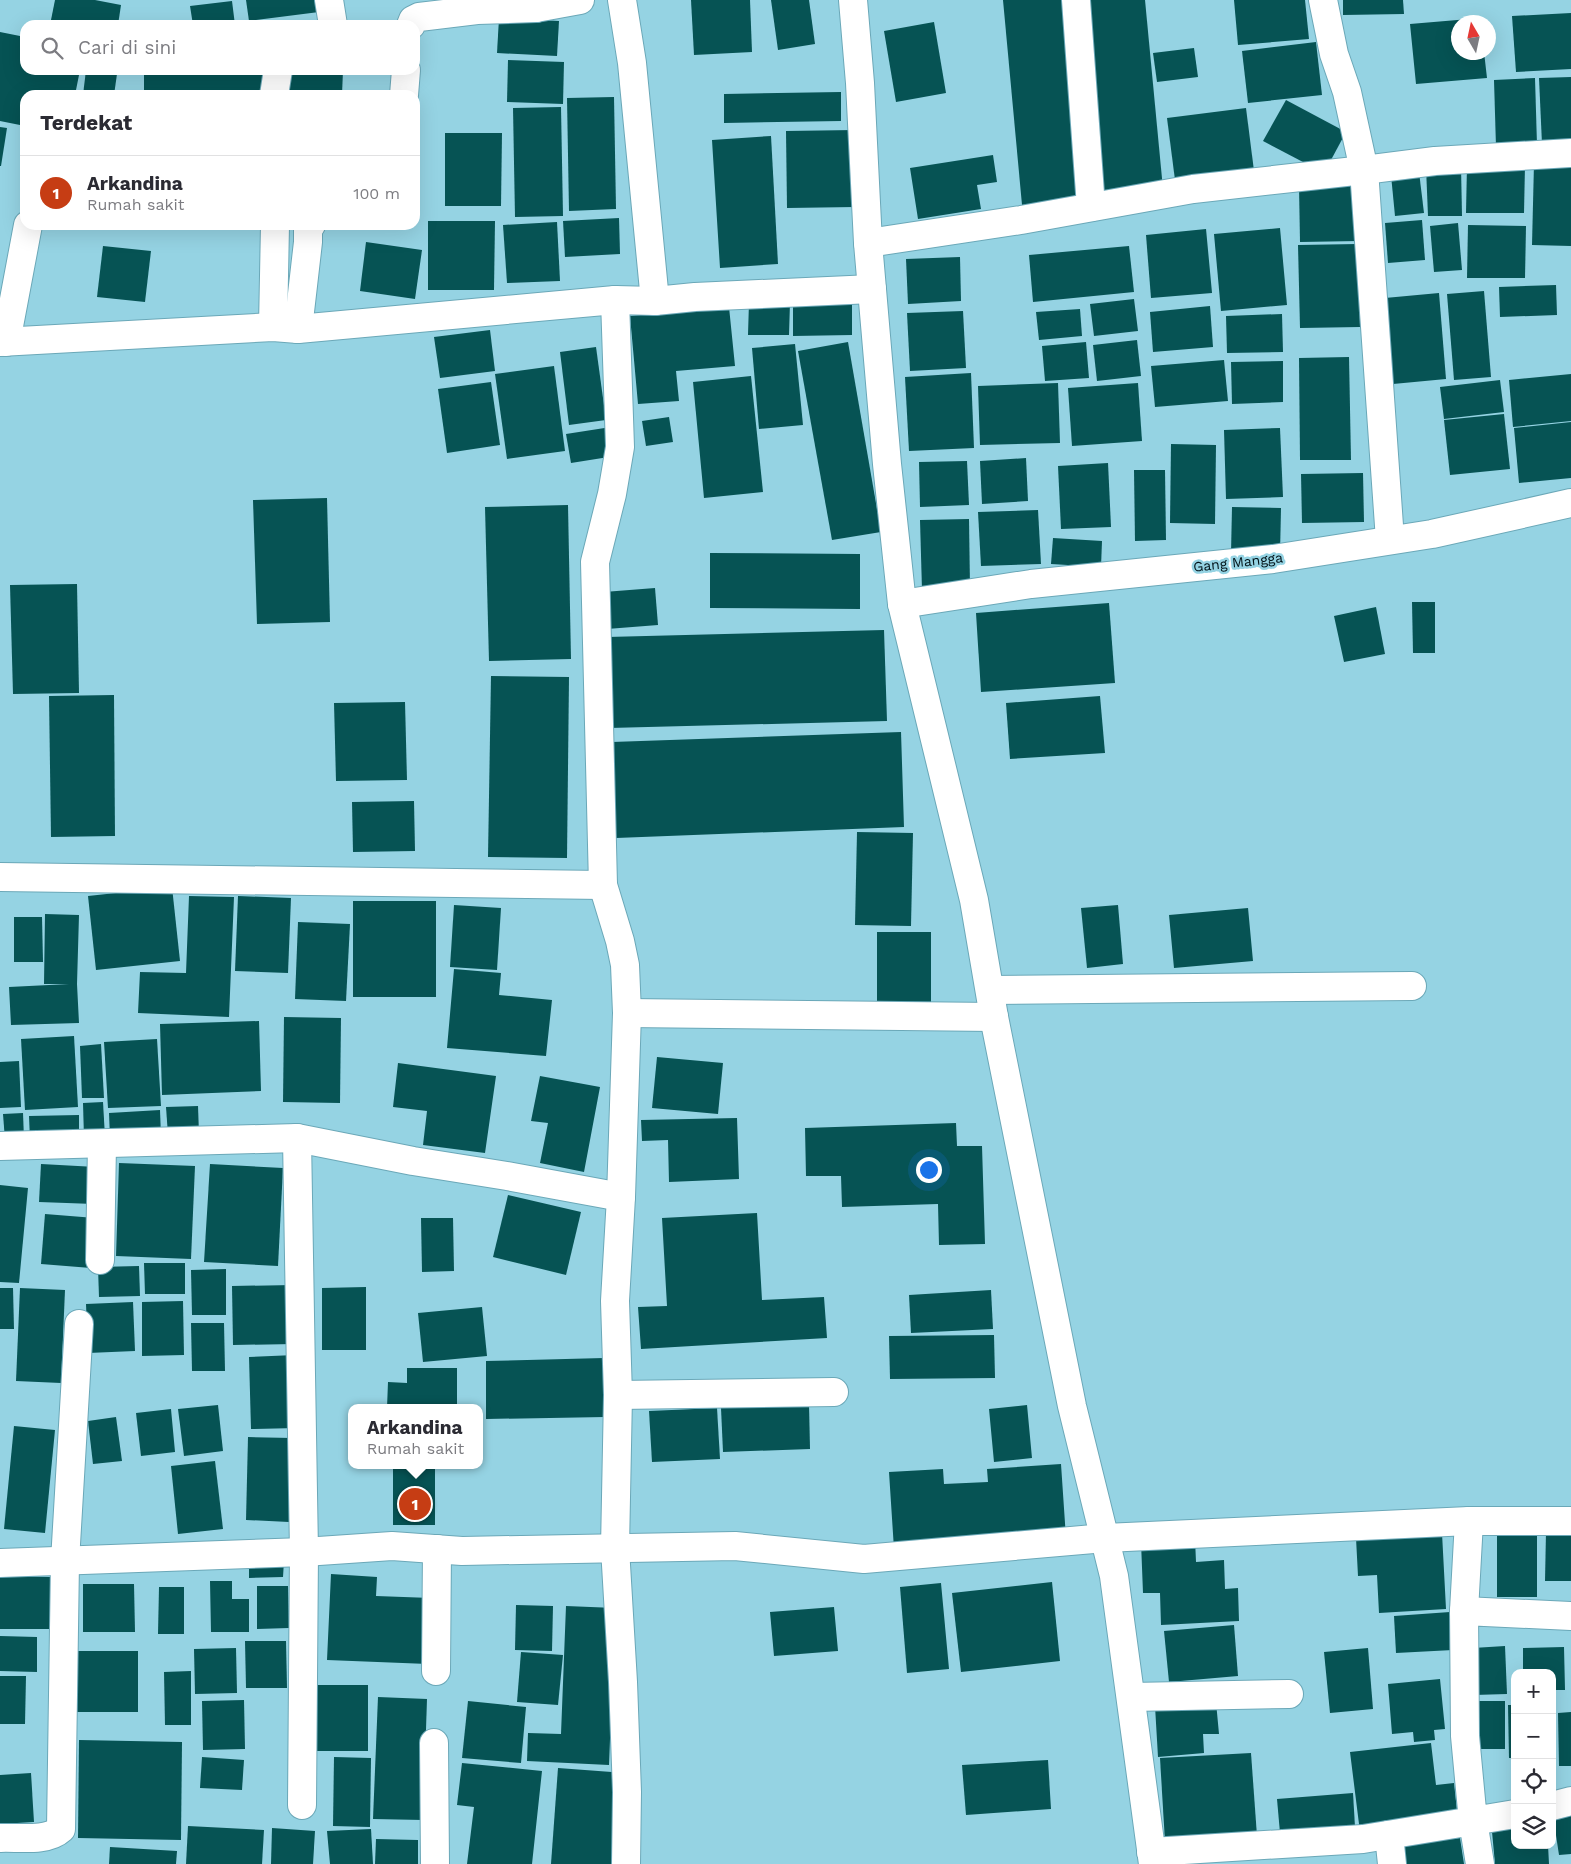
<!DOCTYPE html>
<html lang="id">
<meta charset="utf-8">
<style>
:root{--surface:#fff;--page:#f2f2f3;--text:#2b2b33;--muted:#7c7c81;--line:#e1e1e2;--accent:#c63d14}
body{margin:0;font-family:"Work Sans",sans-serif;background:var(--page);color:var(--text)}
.controls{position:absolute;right:15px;bottom:15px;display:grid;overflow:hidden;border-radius:10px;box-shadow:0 5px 20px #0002}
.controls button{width:45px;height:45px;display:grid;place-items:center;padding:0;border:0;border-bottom:1px solid var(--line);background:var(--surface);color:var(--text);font:25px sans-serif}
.compass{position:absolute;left:1451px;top:15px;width:45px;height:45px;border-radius:50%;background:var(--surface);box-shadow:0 5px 20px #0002;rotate:351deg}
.you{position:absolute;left:928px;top:1169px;width:18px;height:18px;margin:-12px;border:4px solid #fff;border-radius:50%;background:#1a73e8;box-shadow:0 0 0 8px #1a73e833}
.badge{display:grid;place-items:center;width:32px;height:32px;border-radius:50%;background:var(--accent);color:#fff;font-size:16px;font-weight:700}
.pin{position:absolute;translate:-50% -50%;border:2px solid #fff;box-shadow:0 1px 5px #0006}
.popup{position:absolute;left:348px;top:1404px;width:135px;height:65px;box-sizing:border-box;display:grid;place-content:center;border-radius:10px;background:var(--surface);filter:drop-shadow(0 1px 4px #0005);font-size:16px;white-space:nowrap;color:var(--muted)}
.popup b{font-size:19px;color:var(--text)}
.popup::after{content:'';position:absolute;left:50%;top:100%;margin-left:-10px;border:10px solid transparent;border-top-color:var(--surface)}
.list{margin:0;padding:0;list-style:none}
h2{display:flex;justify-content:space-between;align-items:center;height:65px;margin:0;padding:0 20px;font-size:21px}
h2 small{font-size:16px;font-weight:400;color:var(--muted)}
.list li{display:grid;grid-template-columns:32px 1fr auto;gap:15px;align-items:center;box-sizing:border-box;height:75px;padding:0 20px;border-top:1px solid var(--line)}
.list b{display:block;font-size:19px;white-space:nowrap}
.list p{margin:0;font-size:16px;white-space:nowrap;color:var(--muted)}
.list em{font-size:16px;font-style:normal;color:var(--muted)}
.icon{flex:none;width:28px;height:28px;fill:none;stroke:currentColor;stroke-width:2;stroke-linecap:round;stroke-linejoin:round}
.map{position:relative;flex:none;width:1571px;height:1864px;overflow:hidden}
.search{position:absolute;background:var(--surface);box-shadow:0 5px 20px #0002;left:20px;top:20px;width:400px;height:55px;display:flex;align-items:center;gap:12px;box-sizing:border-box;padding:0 18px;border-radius:15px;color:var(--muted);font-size:19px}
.panel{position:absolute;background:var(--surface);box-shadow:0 5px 20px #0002;left:20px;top:90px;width:400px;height:140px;border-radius:15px}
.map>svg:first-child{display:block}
</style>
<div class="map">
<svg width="1571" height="1864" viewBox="0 0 1571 1864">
<rect width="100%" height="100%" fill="#95d3e3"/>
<g fill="#065354">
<polygon points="55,0 95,0 121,5 118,25 50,25"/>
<polygon points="246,0 318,0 319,12 249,21"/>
<polygon points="691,0 750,0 752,52 694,55"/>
<polygon points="771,0 809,0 815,44 778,50"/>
<polygon points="1003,0 1065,0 1084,200 1022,205"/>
<polygon points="1086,0 1145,0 1163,189 1104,194"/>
<polygon points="1234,0 1305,0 1309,39 1238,45"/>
<polygon points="1343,0 1403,0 1404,14 1343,15"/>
<polygon points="232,1 235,25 193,25 190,6"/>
<polygon points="1571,13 1571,69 1516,72 1512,16"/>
<polygon points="499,18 559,21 557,56 497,53"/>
<polygon points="1481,18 1481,22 1458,22 1458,52 1484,52 1487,78 1416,84 1410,24"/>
<polygon points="934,22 946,93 896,102 884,31"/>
<polygon points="0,32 25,37 25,70 80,70 75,95 25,95 25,126 0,121"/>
<polygon points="1316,42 1322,95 1248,103 1242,51"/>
<polygon points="1194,48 1198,77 1157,82 1153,53"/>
<polygon points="508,60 564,62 563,104 507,102"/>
<polygon points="86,70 117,74 114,95 83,95"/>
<rect x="144" y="70" width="127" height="25"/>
<polygon points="288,70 343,70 342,95 287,95"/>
<polygon points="1571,77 1571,143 1542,144 1539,78"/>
<polygon points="1535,78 1537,145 1496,147 1494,80"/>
<polygon points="841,92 841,121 724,123 724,94"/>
<polygon points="614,97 616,209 569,211 567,98"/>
<polygon points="1286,100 1346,132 1324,173 1263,141"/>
<polygon points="561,107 563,216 515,217 513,108"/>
<polygon points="1246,108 1254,171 1175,180 1167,118"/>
<polygon points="0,127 7,128 1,166 0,166"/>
<polygon points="855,130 855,207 787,208 786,131"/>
<polygon points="445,133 502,133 501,206 445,206"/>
<polygon points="771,136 778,264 720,268 712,140"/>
<polygon points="993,155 997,182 977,185 981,209 918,219 910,168"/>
<polygon points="1534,163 1571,164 1571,246 1532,245"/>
<polygon points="1467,165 1525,165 1524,213 1466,213"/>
<polygon points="1461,166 1462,216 1428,216 1426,167"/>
<polygon points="1419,172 1424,213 1395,216 1391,175"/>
<polygon points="1358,184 1359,241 1300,242 1299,186"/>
<polygon points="619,218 620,254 565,257 563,221"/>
<polygon points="1422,220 1425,260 1388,263 1385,223"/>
<polygon points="428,221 495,221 494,290 428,290"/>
<polygon points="557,222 560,281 507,283 503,225"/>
<polygon points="1458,223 1462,270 1434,272 1430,226"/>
<polygon points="1468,225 1526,226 1525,278 1467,278"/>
<polygon points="1280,228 1287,305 1221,311 1214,234"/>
<polygon points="1206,229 1212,293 1151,298 1146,235"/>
<polygon points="366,242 422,250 415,299 360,291"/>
<polygon points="1358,244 1360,327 1300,328 1298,245"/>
<polygon points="103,246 151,251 145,302 97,297"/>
<polygon points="1129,246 1134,292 1033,302 1029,255"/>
<polygon points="960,257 961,301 908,304 906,259"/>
<polygon points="1556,285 1557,315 1500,317 1499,287"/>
<polygon points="1484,291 1491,377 1454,380 1447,294"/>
<polygon points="1439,293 1446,379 1393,384 1385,298"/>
<polygon points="1134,299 1138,331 1094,336 1090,304"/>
<polygon points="793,300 852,300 852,335 793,336"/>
<polygon points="749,302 790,302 789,335 748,335"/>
<polygon points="1210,306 1213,347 1153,352 1150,312"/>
<polygon points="729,307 735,366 676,371 679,401 638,404 630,316"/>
<polygon points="1080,309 1082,336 1039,340 1036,312"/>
<polygon points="963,311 966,368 910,371 907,313"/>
<polygon points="1282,314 1283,352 1227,353 1226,316"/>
<polygon points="490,330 495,371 440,378 434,337"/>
<polygon points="1137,340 1141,376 1097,381 1093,345"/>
<polygon points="848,342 881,532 832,540 798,351"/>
<polygon points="1086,342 1089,378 1045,381 1042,346"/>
<polygon points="795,344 803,425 759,429 752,348"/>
<polygon points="596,347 606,420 569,425 560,352"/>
<polygon points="1349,357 1351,460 1300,460 1299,358"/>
<polygon points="1224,360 1228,401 1155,407 1151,366"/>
<polygon points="1283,361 1283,402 1232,404 1231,362"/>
<polygon points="554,366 565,451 507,459 495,374"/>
<polygon points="971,373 974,448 909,451 905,377"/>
<polygon points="1571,374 1571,421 1513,427 1509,380"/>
<polygon points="751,376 763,492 704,498 693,382"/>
<polygon points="1500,380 1504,412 1444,419 1440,387"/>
<polygon points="491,382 500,445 447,453 438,389"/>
<polygon points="1058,383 1060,443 980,445 978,386"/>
<polygon points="1138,383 1142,441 1072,446 1068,388"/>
<polygon points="1504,414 1510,469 1450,475 1444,420"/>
<polygon points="669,417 673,442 646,446 642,421"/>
<polygon points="1571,422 1571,478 1519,483 1514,428"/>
<polygon points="611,427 615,456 571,463 566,434"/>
<polygon points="1280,428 1283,497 1226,499 1224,430"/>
<polygon points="1171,444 1216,445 1215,524 1170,523"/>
<polygon points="1026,458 1028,501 982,504 980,461"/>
<polygon points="967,461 969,505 920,507 919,462"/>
<polygon points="1108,463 1111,527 1061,529 1058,466"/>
<polygon points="1134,470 1165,470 1166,540 1135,541"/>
<polygon points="1363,473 1364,522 1302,523 1301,474"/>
<polygon points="327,498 330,622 257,624 253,500"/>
<polygon points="568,505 571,659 489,661 485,507"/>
<polygon points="1232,507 1281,508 1280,555 1231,554"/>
<polygon points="1038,510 1041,564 981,566 978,512"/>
<polygon points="969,519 970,588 922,590 920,520"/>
<polygon points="1053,538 1102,541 1101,567 1051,564"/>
<polygon points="710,553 860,554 860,609 710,608"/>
<polygon points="77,584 79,693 13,694 10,585"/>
<polygon points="655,588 658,625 607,629 604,592"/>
<polygon points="1412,602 1435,602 1435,653 1413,653"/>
<polygon points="1109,603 1115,683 981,692 976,613"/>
<polygon points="1376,607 1385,654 1344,662 1334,616"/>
<polygon points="884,630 887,721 609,728 607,637"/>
<polygon points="491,676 569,677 567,858 488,857"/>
<polygon points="114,695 115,836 51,837 49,696"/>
<polygon points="1100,696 1105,753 1010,759 1006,703"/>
<polygon points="405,702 407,780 336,781 334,703"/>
<polygon points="901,732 904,827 616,838 612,742"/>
<polygon points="414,801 415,851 353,852 352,802"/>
<polygon points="857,832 913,833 911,926 855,925"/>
<polygon points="172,887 180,961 96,970 88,896"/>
<polygon points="189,896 234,897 229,1017 138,1013 140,972 186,973"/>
<polygon points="238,896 291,898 288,973 235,971"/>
<rect x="353" y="901" width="83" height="96"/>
<polygon points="454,905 501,908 497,970 450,967"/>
<polygon points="1118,905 1123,964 1087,968 1081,908"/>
<polygon points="1248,908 1253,961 1174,968 1169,915"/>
<polygon points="45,914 79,915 77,984 79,1023 11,1025 9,987 69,984 44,984"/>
<polygon points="14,917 42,917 43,962 14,962"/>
<polygon points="298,922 350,924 346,1001 295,999"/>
<rect x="877" y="932" width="54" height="71"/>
<polygon points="454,969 501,973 499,995 552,1000 546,1056 447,1048"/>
<polygon points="284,1017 341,1018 340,1103 283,1102"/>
<polygon points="259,1021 261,1091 162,1095 160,1024"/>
<polygon points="74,1036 78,1107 25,1110 21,1039"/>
<polygon points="157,1039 161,1106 108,1108 104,1042"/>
<polygon points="101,1044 104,1098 82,1098 80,1046"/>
<polygon points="657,1057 723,1063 718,1114 652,1108"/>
<polygon points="19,1061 21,1107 0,1108 0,1062"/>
<polygon points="398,1063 496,1076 485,1153 423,1145 427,1111 393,1107"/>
<polygon points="540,1076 600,1087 584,1172 540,1163 548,1123 531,1121"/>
<polygon points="103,1102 105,1137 84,1138 83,1103"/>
<polygon points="198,1106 199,1134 168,1135 166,1107"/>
<polygon points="160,1110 161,1136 110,1138 109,1113"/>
<polygon points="23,1113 24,1139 5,1140 3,1114"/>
<polygon points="79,1115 79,1138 30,1140 29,1116"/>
<polygon points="737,1118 739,1179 669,1182 668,1140 642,1141 641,1120"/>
<polygon points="956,1123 957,1146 982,1146 985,1244 939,1245 938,1204 842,1207 841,1176 806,1176 805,1128"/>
<polygon points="119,1163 195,1166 191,1259 116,1256"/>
<polygon points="41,1164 96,1167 94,1204 39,1202"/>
<polygon points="210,1164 283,1168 278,1266 204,1262"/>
<polygon points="0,1185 28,1188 19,1283 0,1282"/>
<polygon points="508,1195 581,1212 566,1275 493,1257"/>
<polygon points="757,1213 762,1300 824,1297 827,1338 641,1349 638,1307 667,1306 662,1218"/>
<polygon points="45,1214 95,1218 91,1268 41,1264"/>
<polygon points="421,1218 453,1218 454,1271 422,1272"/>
<polygon points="144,1263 185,1263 185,1294 145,1294"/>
<polygon points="139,1266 140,1296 99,1297 98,1267"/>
<polygon points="226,1269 226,1315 192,1315 191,1270"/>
<polygon points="293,1285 294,1344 233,1345 232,1286"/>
<polygon points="366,1287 366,1350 322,1350 322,1288"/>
<polygon points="0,1288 13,1288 14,1329 0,1329"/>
<polygon points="20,1288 65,1290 61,1383 16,1381"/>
<polygon points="991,1290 993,1329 911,1333 909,1295"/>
<polygon points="183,1301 184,1355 142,1356 142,1302"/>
<polygon points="133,1302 135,1351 88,1353 86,1304"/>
<polygon points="482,1307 487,1356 423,1362 418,1313"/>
<polygon points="191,1323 224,1323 225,1371 192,1371"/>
<polygon points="994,1335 995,1378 890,1379 889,1336"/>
<polygon points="295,1355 297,1428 251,1429 249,1357"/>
<polygon points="604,1358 605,1417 486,1419 486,1361"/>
<polygon points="407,1368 457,1368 457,1408 387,1408 388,1382 407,1383"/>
<polygon points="809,1404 810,1449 723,1452 721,1408"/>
<polygon points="218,1405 223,1451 184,1456 178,1409"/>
<polygon points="1027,1405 1032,1458 994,1462 989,1409"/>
<polygon points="717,1408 720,1459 652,1462 649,1411"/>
<polygon points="171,1409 175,1452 141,1456 136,1413"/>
<polygon points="116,1417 122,1461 93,1464 88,1421"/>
<polygon points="14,1426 55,1430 45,1533 4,1529"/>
<polygon points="248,1437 292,1438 289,1522 246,1520"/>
<polygon points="215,1461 223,1529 178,1534 171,1466"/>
<polygon points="1061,1464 1066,1538 894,1549 889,1472 943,1469 944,1484 988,1482 987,1469"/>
<rect x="393" y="1465" width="42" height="60"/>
<rect x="1497" y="1531" width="40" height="66"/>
<polygon points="1546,1532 1571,1532 1571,1581 1545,1581"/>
<polygon points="1442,1533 1446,1609 1379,1613 1377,1575 1358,1576 1356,1538"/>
<polygon points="1195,1539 1196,1562 1224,1560 1225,1589 1238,1588 1239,1621 1161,1625 1160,1593 1143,1593 1141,1542"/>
<polygon points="284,1561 283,1577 249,1578 249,1562"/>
<polygon points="331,1574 377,1577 376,1596 431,1598 428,1664 327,1660"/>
<polygon points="0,1576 51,1577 50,1629 0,1629"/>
<polygon points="210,1581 232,1581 232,1599 249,1599 249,1632 211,1632"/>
<polygon points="1052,1582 1060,1661 961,1672 952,1593"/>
<polygon points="941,1583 949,1669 907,1673 900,1587"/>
<polygon points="83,1584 134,1584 135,1632 83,1632"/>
<polygon points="257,1586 288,1586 289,1628 257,1629"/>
<polygon points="159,1587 184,1587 184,1634 158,1634"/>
<polygon points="516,1605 553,1606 552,1651 515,1650"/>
<polygon points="566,1606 615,1608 609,1765 527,1761 528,1733 561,1734"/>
<polygon points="834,1607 838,1651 774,1656 770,1612"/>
<polygon points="1450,1612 1453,1650 1396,1653 1394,1616"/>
<polygon points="1234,1625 1238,1676 1169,1682 1164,1631"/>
<polygon points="0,1636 37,1637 37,1672 0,1671"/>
<polygon points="245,1641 286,1641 287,1688 246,1688"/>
<polygon points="1505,1646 1507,1694 1474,1695 1473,1648"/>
<polygon points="1564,1647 1565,1690 1552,1690 1552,1673 1523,1673 1523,1648"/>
<polygon points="236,1648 237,1693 195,1694 194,1649"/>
<polygon points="1368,1648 1373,1709 1330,1713 1324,1652"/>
<rect x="72" y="1651" width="66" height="61"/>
<polygon points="521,1652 563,1655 558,1705 517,1702"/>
<polygon points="191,1671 191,1725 165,1725 164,1672"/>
<polygon points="0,1676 26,1676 25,1724 0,1724"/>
<polygon points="1440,1679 1445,1729 1434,1730 1435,1740 1414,1742 1413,1732 1392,1734 1388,1684"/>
<polygon points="315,1685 368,1685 368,1751 314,1751"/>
<polygon points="378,1697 427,1699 423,1820 373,1819"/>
<polygon points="244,1700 245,1749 203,1750 202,1701"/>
<polygon points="468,1701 526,1707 521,1763 462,1758"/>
<polygon points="1470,1701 1505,1701 1505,1749 1471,1749"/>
<polygon points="1216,1702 1219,1734 1203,1734 1204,1753 1158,1757 1155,1706"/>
<polygon points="1508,1705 1515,1705 1515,1758 1509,1758"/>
<polygon points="1571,1712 1571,1766 1559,1766 1558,1713"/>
<polygon points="79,1740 182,1742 181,1840 78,1838"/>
<polygon points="1431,1743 1436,1785 1454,1783 1458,1820 1360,1832 1350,1752"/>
<polygon points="1251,1753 1257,1836 1165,1842 1160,1758"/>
<polygon points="202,1757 244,1760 242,1790 200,1788"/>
<polygon points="334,1757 371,1758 370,1827 333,1826"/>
<polygon points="1048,1760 1051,1809 966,1815 962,1765"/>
<polygon points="462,1763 542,1771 532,1864 467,1864 474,1807 457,1805"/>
<polygon points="558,1768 625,1773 618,1864 551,1864"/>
<polygon points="31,1773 34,1822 0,1824 0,1775"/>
<polygon points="1353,1793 1355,1827 1280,1833 1277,1799"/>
<polygon points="1571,1806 1571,1854 1559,1855 1552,1809"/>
<polygon points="1515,1819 1515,1845 1548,1845 1549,1864 1495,1864 1491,1821"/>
<polygon points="188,1826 264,1830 262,1864 186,1864"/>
<polygon points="272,1828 315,1831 313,1864 271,1864"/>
<polygon points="371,1829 373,1864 330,1864 327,1831"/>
<polygon points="1460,1838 1464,1864 1403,1864 1400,1845"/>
<polygon points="376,1839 418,1840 418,1864 375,1864"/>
<polygon points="110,1847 177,1851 176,1864 109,1864"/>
</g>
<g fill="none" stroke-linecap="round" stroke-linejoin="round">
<g stroke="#6ba8b8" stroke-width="30">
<g id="minor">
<polyline points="329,0 333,25"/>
<polyline points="622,0 632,63 655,301"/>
<polyline points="1076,0 1091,207"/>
<polyline points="1323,0 1334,54 1347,92 1364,170 1390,540"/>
<polyline points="536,8 580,0"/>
<polyline points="411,25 413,20 419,17 477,10 536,8 536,0"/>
<polyline points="274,95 278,70"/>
<polyline points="404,95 406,70"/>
<polyline points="868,243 1021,220 1193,189 1364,170 1435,161 1571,153"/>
<polyline points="615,300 620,447 612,494 595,562 603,885 620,941 625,965 627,1013 621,1197 615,1301 618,1395 615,1548 623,1682 627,1792 626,1864"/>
<polyline points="273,327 275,225"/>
<polyline points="298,329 308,242 308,228 311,225"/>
<polyline points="0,342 273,327 298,329 615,300 655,301 695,297 872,289"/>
<polyline points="6,342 28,225"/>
<polyline points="902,604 1031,584 1273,559 1432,534 1571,503"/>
<polyline points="0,877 603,885"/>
<polyline points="990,990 1412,986"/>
<polyline points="627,1013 994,1017"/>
<polyline points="297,1138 304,1552 302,1805"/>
<polyline points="0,1146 297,1138 413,1161 507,1176 621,1197"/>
<polyline points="100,1260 102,1144"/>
<polyline points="618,1395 834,1392"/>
<polyline points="0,1563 304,1552 392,1546 462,1551 735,1546 864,1559 1105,1538 1469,1521 1571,1521"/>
<polyline points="1464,1611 1469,1521"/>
<polyline points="436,1671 437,1549"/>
<polyline points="1131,1697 1289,1694"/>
<polyline points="434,1743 435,1864"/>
<polyline points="1552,1806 1571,1801"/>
<polyline points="1515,1814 1473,1821 1465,1736 1464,1611 1571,1616"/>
<polyline points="1389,1835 1392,1864"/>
<path d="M0,1838C18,1837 47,1842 61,1829L65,1561L79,1324"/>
<polyline points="1151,1852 1363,1839 1473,1821 1480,1864"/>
</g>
</g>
<g stroke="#6ba8b8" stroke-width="30">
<polyline id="tertiary" points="853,0 860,83 868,243 887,464 902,604 974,900 994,1017 1072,1406 1114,1576 1153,1864"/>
</g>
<use href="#minor" stroke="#fff" stroke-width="28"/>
<use href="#tertiary" stroke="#fff" stroke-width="28"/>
</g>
<g text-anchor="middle" stroke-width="5" stroke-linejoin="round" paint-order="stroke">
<g font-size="14" fill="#001116" stroke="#95d3e3">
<text transform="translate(1238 562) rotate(-6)" y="5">Gang Mangga</text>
</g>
</g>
</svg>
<div class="controls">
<button>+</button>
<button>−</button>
<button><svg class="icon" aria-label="locate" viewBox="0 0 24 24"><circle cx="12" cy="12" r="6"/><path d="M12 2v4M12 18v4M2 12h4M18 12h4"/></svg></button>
<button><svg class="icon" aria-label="layers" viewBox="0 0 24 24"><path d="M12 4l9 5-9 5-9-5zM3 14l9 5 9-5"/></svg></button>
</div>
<svg class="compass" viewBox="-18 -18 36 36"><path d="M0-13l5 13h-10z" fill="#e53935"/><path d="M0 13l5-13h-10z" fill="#7c7c81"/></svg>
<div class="you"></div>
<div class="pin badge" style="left:415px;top:1504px">1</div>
<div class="popup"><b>Arkandina</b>Rumah sakit</div>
<div class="search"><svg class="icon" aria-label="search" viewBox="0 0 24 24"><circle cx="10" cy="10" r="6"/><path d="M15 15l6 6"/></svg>Cari di sini</div>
<section class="panel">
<h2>Terdekat<small></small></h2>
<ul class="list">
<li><span class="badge">1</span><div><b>Arkandina</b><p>Rumah sakit</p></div><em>100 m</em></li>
</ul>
</section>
</div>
